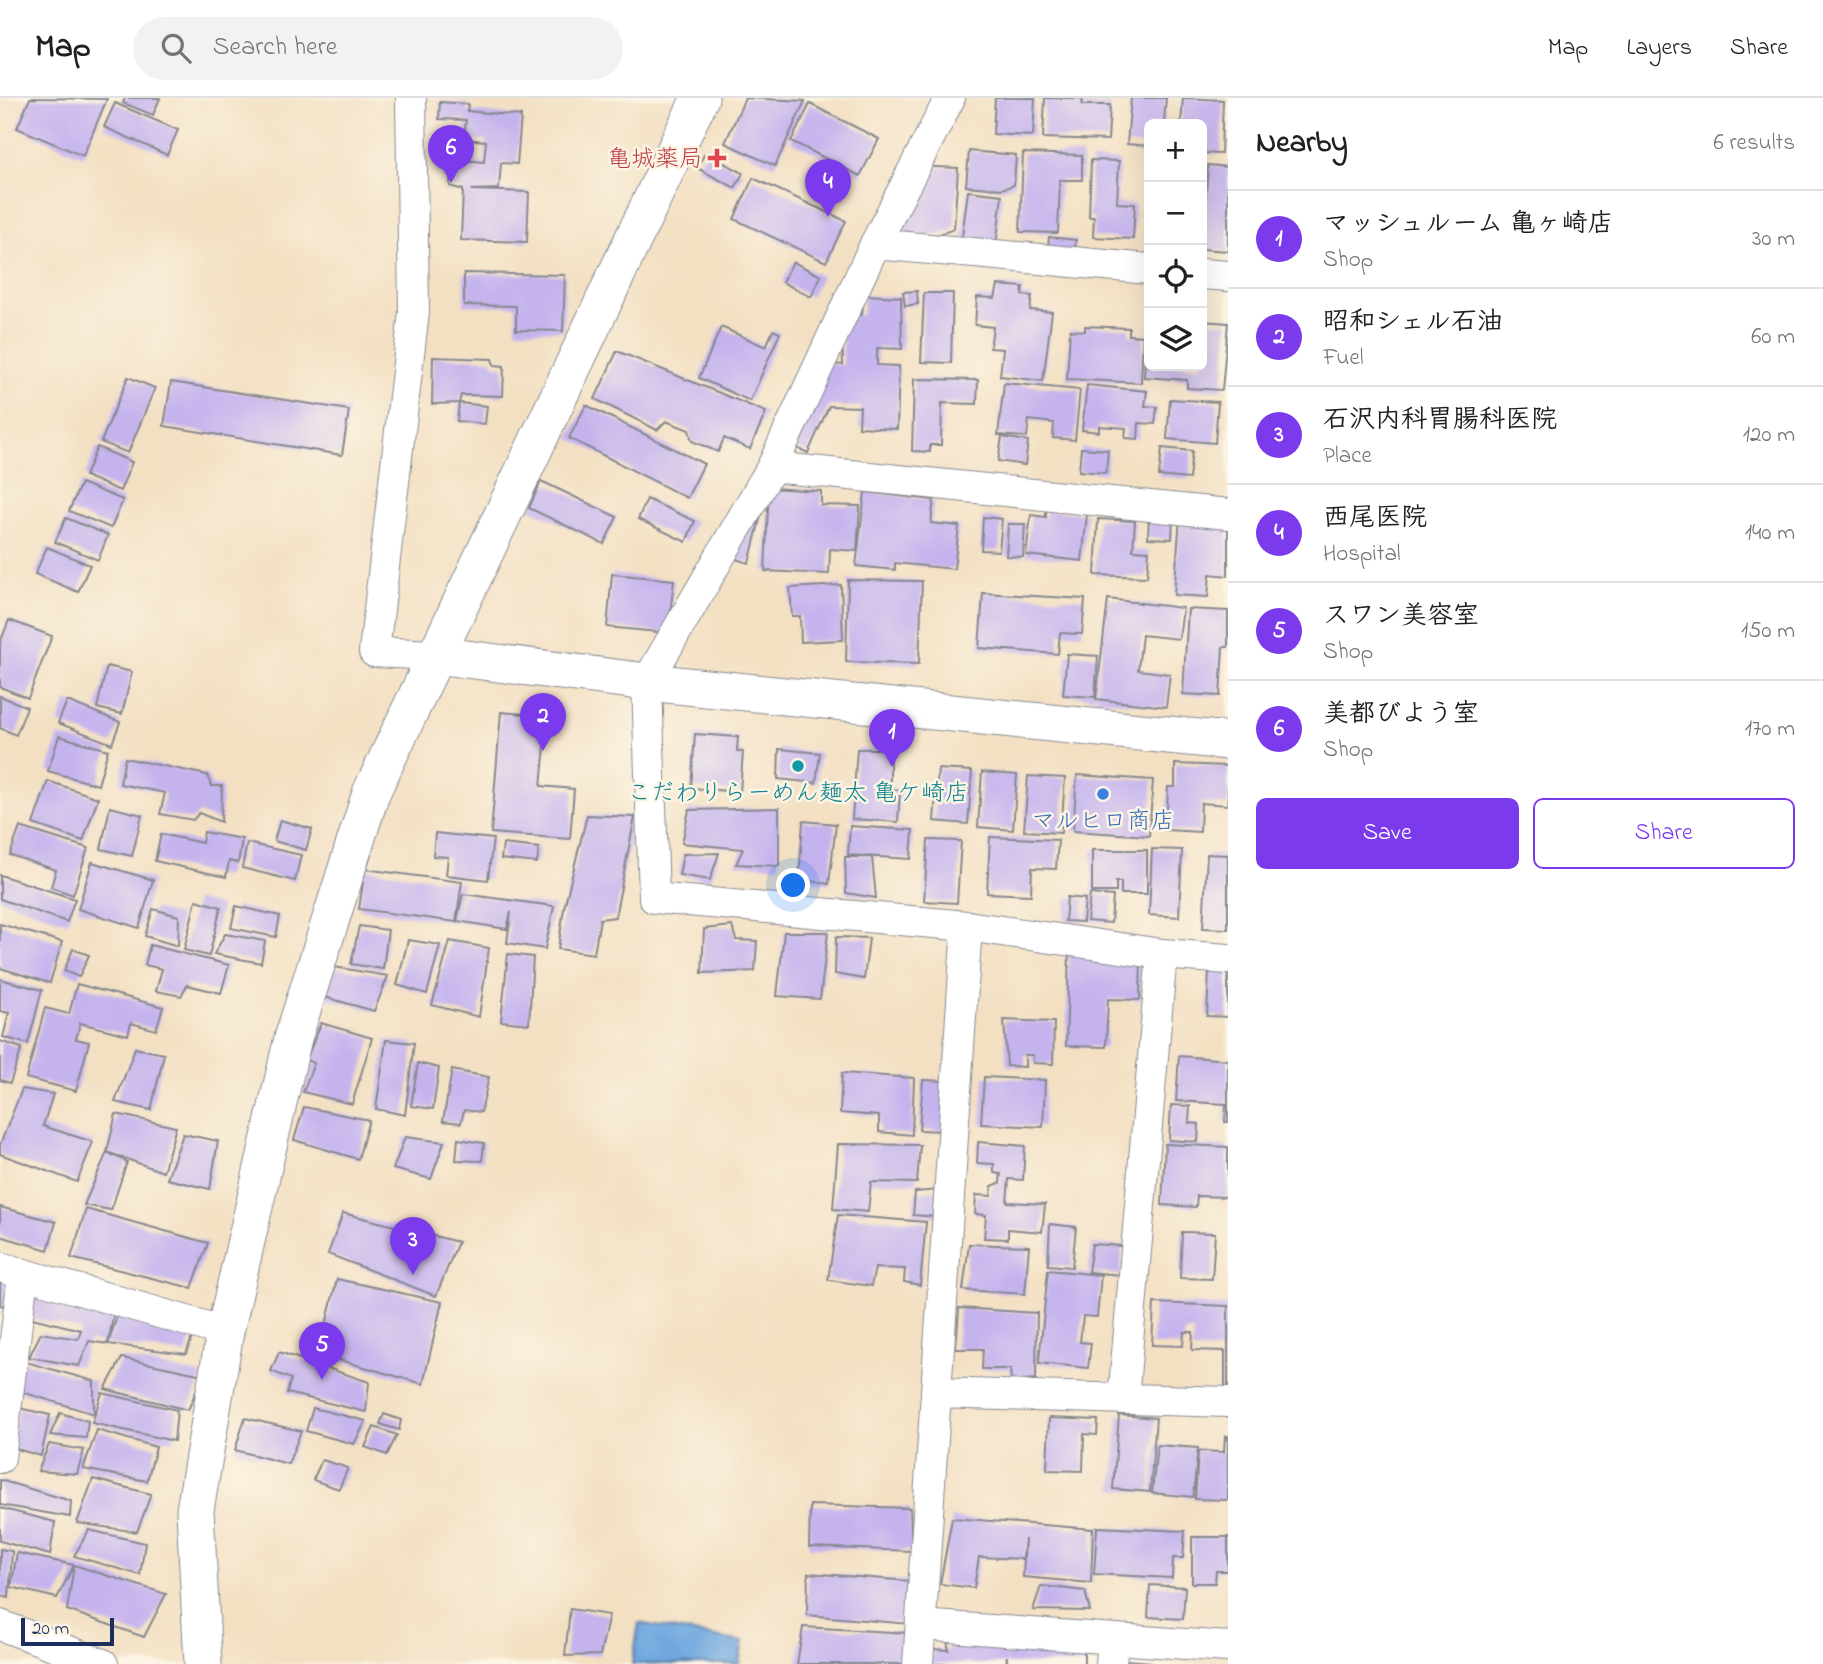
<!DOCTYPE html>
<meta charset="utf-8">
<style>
:root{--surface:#fff;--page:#f2f2f2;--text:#202124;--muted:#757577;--line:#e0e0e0;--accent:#7c3aed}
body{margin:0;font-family:"Indie Flower","Klee One",sans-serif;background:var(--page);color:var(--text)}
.controls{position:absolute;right:21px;top:21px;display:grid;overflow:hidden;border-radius:10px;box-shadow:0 7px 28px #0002}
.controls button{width:63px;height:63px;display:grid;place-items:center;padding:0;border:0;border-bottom:2px solid var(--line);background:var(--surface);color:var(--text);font:35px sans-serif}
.scale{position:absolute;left:21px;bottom:18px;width:93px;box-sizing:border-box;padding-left:7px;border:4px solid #1b2f5e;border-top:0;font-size:19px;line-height:24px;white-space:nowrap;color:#1b2f5e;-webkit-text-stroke:5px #fcf5e5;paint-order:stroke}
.you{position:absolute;left:794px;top:788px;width:24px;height:24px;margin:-18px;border:5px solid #fff;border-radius:50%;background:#1a73e8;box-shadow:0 0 0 10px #1a73e833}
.badge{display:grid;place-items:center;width:46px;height:46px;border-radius:50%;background:var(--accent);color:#fff;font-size:23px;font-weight:700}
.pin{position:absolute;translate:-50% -58px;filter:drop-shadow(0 2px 4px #0008)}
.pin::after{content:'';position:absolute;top:37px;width:24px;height:21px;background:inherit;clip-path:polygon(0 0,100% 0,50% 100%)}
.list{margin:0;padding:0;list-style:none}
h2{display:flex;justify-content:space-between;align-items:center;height:91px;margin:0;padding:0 28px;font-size:30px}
h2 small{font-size:23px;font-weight:400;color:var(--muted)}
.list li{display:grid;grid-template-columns:46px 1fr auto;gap:21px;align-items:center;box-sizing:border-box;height:98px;padding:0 28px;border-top:2px solid var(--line)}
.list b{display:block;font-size:26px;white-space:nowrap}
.list p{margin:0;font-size:23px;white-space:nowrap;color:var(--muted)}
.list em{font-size:23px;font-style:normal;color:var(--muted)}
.actions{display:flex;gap:14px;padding:21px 28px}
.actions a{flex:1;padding:16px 0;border:2px solid var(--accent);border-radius:10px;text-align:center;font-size:24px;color:var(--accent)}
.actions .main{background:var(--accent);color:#fff}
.icon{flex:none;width:38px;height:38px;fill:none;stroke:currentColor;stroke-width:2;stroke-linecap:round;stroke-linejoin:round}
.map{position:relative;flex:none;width:1228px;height:1566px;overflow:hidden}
header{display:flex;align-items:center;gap:42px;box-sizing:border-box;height:98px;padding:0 35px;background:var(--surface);border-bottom:2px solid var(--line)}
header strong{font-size:33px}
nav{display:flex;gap:38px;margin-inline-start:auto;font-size:24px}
.search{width:490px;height:63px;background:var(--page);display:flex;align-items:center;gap:18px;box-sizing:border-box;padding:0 24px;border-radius:38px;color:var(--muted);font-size:26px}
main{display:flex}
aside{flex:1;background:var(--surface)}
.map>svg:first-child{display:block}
</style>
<header>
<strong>Map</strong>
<div class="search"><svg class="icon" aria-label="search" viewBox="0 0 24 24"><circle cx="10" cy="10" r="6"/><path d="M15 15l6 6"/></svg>Search here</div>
<nav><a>Map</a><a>Layers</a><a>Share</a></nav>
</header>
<main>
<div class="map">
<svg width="1228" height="1566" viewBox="0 0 1228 1566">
<rect width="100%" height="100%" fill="#fcf5e5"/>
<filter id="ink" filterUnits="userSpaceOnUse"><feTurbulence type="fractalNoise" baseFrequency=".0143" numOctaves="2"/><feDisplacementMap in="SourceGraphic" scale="14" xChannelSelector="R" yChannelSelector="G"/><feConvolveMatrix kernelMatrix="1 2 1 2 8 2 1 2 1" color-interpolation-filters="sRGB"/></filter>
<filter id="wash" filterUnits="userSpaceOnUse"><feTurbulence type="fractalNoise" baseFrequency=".00686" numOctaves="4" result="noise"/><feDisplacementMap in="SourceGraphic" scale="28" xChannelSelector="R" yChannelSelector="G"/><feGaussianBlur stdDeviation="1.57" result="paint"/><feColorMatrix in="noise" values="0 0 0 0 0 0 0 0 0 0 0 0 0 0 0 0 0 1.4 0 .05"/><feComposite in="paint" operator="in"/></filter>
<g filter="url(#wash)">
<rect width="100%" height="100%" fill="#f3e0c3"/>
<polygon fill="#70a8df" stroke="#466c9e" stroke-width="2" points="639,1525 743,1544 739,1566 632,1566"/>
<g id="blocks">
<g fill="#c5b3ee">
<polygon points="30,0 107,1 83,58 17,30"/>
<polygon points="125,0 160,0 153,17 123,5"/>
<polygon points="745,0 805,3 775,68 725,45"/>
<polygon points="995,0 1035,0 1033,38 993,36"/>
<polygon points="1045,0 1083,0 1082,7 1110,7 1108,42 1043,40"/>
<polygon points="1131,0 1166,0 1164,26 1149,26 1149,48 1127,46"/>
<polygon points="1183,0 1223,2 1221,56 1202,55 1202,26 1181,26"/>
<polygon points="440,4 468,6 467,13 521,18 517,66 501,65 499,91 471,92 529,94 527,144 461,142 463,92 450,88 451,61 484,64 486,43 464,41 466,22 439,21"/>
<polygon points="115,5 178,32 167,57 104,29"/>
<polygon points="810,6 879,41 860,78 791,43"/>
<polygon points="969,53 1016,57 1014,87 1002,91 966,88"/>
<polygon points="705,55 743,75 735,90 697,70"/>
<polygon points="1023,55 1082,57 1082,82 1060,82 1058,135 1020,134"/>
<polygon points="1091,62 1119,63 1117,105 1135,106 1133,141 1093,139 1094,119 1089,119"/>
<polygon points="1208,67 1228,69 1228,153 1202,151"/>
<polygon points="915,68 958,70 954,131 934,138 895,136"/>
<polygon points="753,80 846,123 826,164 734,121"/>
<polygon points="968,93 1002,97 995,157 960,153"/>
<polygon points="1049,139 1076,142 1074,159 1047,157"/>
<polygon points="793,164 821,178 811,199 782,184"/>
<polygon points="464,175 565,177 563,233 516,232 516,208 464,207"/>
<polygon points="998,187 1023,189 1022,197 1032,198 1030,212 1052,214 1043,283 1000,278 1003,251 990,250 993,229 975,227 977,199 995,200"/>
<polygon points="917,193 918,206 905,208 903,194"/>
<polygon points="924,195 953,195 951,265 921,264"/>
<polygon points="864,197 901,199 902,251 877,250 877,267 899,268 897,331 859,329 860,309 829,308 808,355 775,340 810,264 843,267 842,217 862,217"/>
<polygon points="1147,223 1149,268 1202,268 1202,223 1228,225 1222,292 1187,290 1187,282 1144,279"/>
<polygon points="1085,228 1129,230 1129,237 1143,238 1141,285 1067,281 1070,232 1085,233"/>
<polygon points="721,229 766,249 773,232 780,235 750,303 699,280"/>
<polygon points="617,253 766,314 750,351 724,340 718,354 692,343 689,332 666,323 657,332 595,301"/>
<polygon points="433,259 492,261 494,267 504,268 503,298 461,297 459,305 432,306"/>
<polygon points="128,279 155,290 128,355 101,344"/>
<polygon points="914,281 978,282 977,306 942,305 941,347 930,347 930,354 912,353"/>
<polygon points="171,284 349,312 342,357 164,328"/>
<polygon points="1004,285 1080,292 1075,342 1053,340 1054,325 1029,322 1027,339 998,337"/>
<polygon points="1087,287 1147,293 1145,308 1157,309 1155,326 1139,325 1138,341 1125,340 1126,330 1099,328 1099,334 1082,332"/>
<polygon points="1170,301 1218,304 1215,345 1167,341"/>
<polygon points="459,305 487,308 485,326 457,323"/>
<polygon points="586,307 704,366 687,400 569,340"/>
<polygon points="1002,339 1028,343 1025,367 998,363"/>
<polygon points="97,349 132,364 120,393 85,378"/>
<polygon points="1081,350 1108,352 1106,375 1079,373"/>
<polygon points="1162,350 1192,353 1189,381 1159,378"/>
<polygon points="541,383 617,419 604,446 529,410"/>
<polygon points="81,385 123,402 111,430 69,413"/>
<polygon points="769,390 821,393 821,407 860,408 857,453 830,451 829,476 765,473"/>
<polygon points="865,394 934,402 931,425 959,428 954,471 895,465 895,472 856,468"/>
<polygon points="647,401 695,423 686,444 638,421"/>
<polygon points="763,409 749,465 728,459"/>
<polygon points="1046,412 1087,416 1082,463 1026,457 1031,417 1046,419"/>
<polygon points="1149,417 1173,418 1172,441 1148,440"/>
<polygon points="983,419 1002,421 999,453 981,452"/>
<polygon points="1180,419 1228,423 1228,478 1210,476 1208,499 1174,497"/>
<polygon points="66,420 108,437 98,462 55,444"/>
<polygon points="1098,421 1135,423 1133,452 1149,453 1147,479 1095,477"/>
<polygon points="1008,426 1025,426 1023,459 1006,458"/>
<polygon points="47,449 90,467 78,494 35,476"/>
<polygon points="612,476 674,482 668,535 607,529"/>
<polygon points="848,482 922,483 919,566 846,564"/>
<polygon points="841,487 843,542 801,544 800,518 792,518 790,490"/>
<polygon points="983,495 1085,501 1082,536 1060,535 1058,556 979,550"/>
<polygon points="1108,501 1183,510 1179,541 1142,537 1138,572 1170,576 1166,609 1096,601"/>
<polygon points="1188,511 1228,513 1228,549 1223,549 1220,598 1183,596"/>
<polygon points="9,522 52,538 28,600 0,589 0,545"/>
<polygon points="1067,556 1098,558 1095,599 1063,597"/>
<polygon points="107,568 132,574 122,616 97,610"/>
<polygon points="0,598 27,609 16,637 0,630"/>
<polygon points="67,603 120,624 112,646 58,625"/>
<polygon points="501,614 548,618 541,688 574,691 570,741 491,735"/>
<polygon points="695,636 738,639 737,653 743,654 740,694 691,690"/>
<polygon points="59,638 108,652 98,687 48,673"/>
<polygon points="779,651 820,655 816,685 778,681"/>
<polygon points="857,651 890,651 890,691 900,692 898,724 852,721"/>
<polygon points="125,660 207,677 212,688 222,688 221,724 199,715 193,722 160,716 165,695 120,686"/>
<polygon points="1175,666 1228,668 1228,707 1201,705 1200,734 1166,732 1168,689 1175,689"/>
<polygon points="938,671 972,673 968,726 934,723"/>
<polygon points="982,674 1017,677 1013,732 978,729"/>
<polygon points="1077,677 1153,682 1149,738 1073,733"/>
<polygon points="1028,678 1065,680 1061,735 1024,733"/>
<polygon points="48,683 98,700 83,743 33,726"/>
<polygon points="110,709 142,717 132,758 101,751"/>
<polygon points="779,710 779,768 736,766 743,751 682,745 689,712"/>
<polygon points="587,717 635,719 615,819 600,821 594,856 558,851 564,810"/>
<polygon points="280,722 312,731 306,752 274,743"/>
<polygon points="803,723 836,726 829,786 799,781"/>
<polygon points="850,728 913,732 911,761 848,757"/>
<polygon points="20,729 88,750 73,797 51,789 56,772 10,757"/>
<polygon points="204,734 242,741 238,765 229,763 226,779 155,763 161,736 202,745"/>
<polygon points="435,735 493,741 488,782 446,777 448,759 433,758"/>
<polygon points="990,739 1058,742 1056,771 1032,770 1031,797 987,795"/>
<polygon points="928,742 961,743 957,805 924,803"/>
<polygon points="247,745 301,757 295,783 242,770"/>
<polygon points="503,746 539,750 537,765 501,761"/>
<polygon points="1152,751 1182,752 1179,819 1149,817"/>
<polygon points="1092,752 1147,752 1147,796 1121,796 1121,784 1116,784 1116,794 1092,794"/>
<polygon points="719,755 710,782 679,777 683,756"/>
<polygon points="1207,756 1228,757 1228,831 1203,830"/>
<polygon points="845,759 872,759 876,800 846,795"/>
<polygon points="92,764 153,782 139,830 78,811"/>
<polygon points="365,771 462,784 456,824 359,811"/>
<polygon points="0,777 75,801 67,824 0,801"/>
<polygon points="463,796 554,808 545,851 507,845 511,814 507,831 457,823"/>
<polygon points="1090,796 1113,798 1111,825 1087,823"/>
<polygon points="1067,799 1085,801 1083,824 1065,823"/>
<polygon points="196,802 221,809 209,858 184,852"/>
<polygon points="236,808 280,818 276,839 231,830"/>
<polygon points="153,811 179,818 178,848 145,838"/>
<polygon points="0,826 62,844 50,885 0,870"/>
<polygon points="359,828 388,832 383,871 351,866"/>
<polygon points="732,828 736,842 757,843 755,873 702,875 704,831"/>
<polygon points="784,834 828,834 820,901 777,898"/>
<polygon points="225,836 265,843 261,865 214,856"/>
<polygon points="836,839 869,840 864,881 835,876"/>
<polygon points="408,842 440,847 427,896 397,887"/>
<polygon points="450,843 489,850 479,919 432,907"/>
<polygon points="150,847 229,867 221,895 187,887 181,898 156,893 162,871 145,867"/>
<polygon points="73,851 89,857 79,879 64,873"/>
<polygon points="1069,854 1141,857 1140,902 1108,901 1106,949 1066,948"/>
<polygon points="508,856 533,859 529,926 501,923"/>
<polygon points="334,869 388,878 374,913 321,898"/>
<polygon points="1209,872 1228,873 1228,919 1207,918"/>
<polygon points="0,881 42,892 28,946 3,939 9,915 0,913"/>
<polygon points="77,886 163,909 156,932 131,925 128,937 80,925 76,941 89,944 76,993 26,980 45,910 69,916"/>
<polygon points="1004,922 1054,924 1053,966 1033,965 1033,957 1025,957 1025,969 1007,968"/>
<polygon points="321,925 372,940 352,1006 303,994 314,965 306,962"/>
<polygon points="386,942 414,945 405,1017 376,1011"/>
<polygon points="0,943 22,950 10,985 0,982"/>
<polygon points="135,950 164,956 151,1012 115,1004"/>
<polygon points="1179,958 1228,962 1228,1024 1225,1024 1226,1006 1176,1003"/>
<polygon points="418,965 439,970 433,1011 411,1008"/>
<polygon points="452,972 489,979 481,1014 464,1012 461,1025 443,1023"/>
<polygon points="842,975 914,980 912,1037 879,1034 879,1018 840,1015"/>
<polygon points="984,979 1045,982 1043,1029 981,1026"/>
<polygon points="923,982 949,983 944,1033 919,1032"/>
<polygon points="22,991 53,996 43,1028 93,1044 77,1084 0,1056 0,1047"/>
<polygon points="1171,1007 1190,1008 1189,1025 1199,1026 1198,1044 1169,1042"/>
<polygon points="304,1009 369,1022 358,1061 294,1042"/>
<polygon points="116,1016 176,1029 163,1074 107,1054"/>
<polygon points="183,1036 218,1043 210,1091 167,1081"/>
<polygon points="405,1039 444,1044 431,1081 393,1071"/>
<polygon points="458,1041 484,1045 482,1063 456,1062"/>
<polygon points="978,1044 1025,1048 1023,1082 1009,1081 1007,1104 1045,1106 1042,1134 1008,1131 1008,1141 984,1140 986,1117 975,1116 976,1097 991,1098 992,1088 1000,1085 1001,1076 994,1075 994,1066 977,1065"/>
<polygon points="838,1046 920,1047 917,1085 871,1084 868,1114 833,1111"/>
<polygon points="1165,1046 1228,1049 1228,1099 1197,1098 1196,1109 1162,1107"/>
<polygon points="107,1054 127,1064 111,1112 84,1107"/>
<polygon points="941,1092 939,1119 913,1117 915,1094"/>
<polygon points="0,1109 56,1124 48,1152 0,1138"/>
<polygon points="86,1111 208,1145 192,1190 71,1160"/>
<polygon points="343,1115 458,1144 436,1198 328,1156"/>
<polygon points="838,1117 926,1124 920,1187 904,1184 905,1171 875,1170 871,1188 828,1182"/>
<polygon points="1050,1126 1076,1129 1072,1169 1048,1167"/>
<polygon points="1182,1134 1215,1135 1212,1181 1180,1180"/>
<polygon points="969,1146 1029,1148 1025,1196 963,1192"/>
<polygon points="1092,1146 1122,1148 1121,1177 1088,1174"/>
<polygon points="1048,1172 1101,1177 1097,1219 1083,1218 1080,1244 1091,1245 1088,1270 1039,1265"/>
<polygon points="0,1176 9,1177 4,1208 0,1207"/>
<polygon points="337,1181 442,1204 423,1286 319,1256"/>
<polygon points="37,1190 116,1204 108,1246 89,1243 79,1268 29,1259 41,1235 78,1241 81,1232 28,1219"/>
<polygon points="1154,1205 1228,1208 1228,1290 1225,1290 1225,1253 1192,1252 1193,1234 1184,1234 1183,1248 1152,1247"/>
<polygon points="959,1210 1037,1215 1036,1281 1011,1283 1010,1271 982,1271 983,1251 956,1251"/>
<polygon points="119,1212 194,1234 186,1256 108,1246"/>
<polygon points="279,1254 369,1284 366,1314 287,1295 291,1281 271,1273"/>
<polygon points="122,1260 203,1277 188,1312 105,1291"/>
<polygon points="22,1263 94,1283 94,1316 9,1290"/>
<polygon points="102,1295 177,1312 174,1343 92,1325"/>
<polygon points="19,1310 50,1317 41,1358 10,1349"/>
<polygon points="313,1310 366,1323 354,1346 306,1333"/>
<polygon points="60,1315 88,1323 86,1340 50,1337"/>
<polygon points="384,1316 401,1322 399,1332 380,1326"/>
<polygon points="1119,1317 1156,1320 1150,1394 1113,1391"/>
<polygon points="245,1320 301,1333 288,1366 235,1352"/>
<polygon points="1049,1320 1098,1322 1097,1337 1084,1336 1083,1373 1047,1372"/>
<polygon points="374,1329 397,1337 387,1357 365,1349"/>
<polygon points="97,1332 156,1349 147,1383 83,1371"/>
<polygon points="1225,1338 1228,1338 1228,1402 1195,1401 1198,1353 1224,1354"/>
<polygon points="49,1346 84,1352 77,1376 38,1373"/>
<polygon points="1157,1347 1198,1350 1193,1399 1152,1395"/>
<polygon points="322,1362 348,1370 339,1391 313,1382"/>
<polygon points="93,1381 151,1396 137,1434 77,1425"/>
<polygon points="0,1382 71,1403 70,1419 0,1407"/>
<polygon points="810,1407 910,1410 912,1453 809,1449"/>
<polygon points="0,1410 55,1424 50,1457 0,1443"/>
<polygon points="952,1420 1093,1431 1091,1485 1023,1479 1025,1441 1023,1461 979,1459 974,1490 940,1486"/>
<polygon points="1097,1429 1185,1433 1183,1460 1173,1460 1172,1480 1094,1476"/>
<polygon points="89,1432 145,1445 140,1477 74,1458"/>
<polygon points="1192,1439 1228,1439 1228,1473 1216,1473 1215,1485 1192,1485"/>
<polygon points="0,1451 12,1453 9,1500 0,1498"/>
<polygon points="17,1455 74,1467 57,1500 11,1489"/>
<polygon points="74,1467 166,1496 144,1539 67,1512"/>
<polygon points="808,1475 910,1483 921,1527 807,1517"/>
<polygon points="1150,1487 1185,1489 1183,1521 1148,1519"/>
<polygon points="1041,1488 1085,1493 1090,1513 1033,1512"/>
<polygon points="570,1511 609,1517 600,1557 565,1558"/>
<polygon points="803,1529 909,1535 910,1566 797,1566"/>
<polygon points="946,1539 1084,1550 1084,1566 1007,1566 1007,1558 1006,1566 931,1566 933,1551 949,1552"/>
<polygon points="1125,1562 1151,1564 1151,1566 1124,1566"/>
</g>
</g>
</g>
<g filter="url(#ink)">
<use href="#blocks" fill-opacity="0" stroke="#878890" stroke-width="2"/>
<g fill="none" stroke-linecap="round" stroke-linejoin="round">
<g stroke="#878890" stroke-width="32">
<g id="minor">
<polyline points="411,0 414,214 374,554 435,557"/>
<polyline points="950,0 875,146 772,369 647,584 654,800 967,828 1162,856 1228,861"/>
<polyline points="875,146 1149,171"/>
<polyline points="1202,176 1228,178"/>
<polyline points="772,369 1228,416"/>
<polyline points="0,1169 225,1234"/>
<polyline points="936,1295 1228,1304"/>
<polyline points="1123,1301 1162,856"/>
<polyline points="0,1360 23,1178"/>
<polyline points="0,1527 103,1566"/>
<polyline points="921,1527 1228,1549"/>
<polyline points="918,1566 967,828"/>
<polyline points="1111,1566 1113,1541"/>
</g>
</g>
<g stroke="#878890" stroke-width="39">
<g id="tertiary">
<polyline points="435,557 647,584 1228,643"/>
<polyline points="203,1566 195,1412 225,1234 293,940 371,695 700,0"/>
</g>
</g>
<use href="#minor" stroke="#fff" stroke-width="30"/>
<use href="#tertiary" stroke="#fff" stroke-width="37"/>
</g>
</g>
<path fill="#e0444e" stroke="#fcf5e5" stroke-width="2.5" d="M713.5 49.5h7v7h7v7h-7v7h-7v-7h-7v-7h7z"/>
<circle fill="#0f9aa8" stroke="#fcf5e5" stroke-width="2.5" cx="798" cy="668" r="7"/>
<circle fill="#3f7fe0" stroke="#fcf5e5" stroke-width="2.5" cx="1103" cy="696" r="7"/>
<g text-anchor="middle" stroke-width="5" stroke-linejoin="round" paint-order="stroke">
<g font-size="24" fill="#be3a42" stroke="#fcf5e5" text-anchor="end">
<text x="703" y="68">亀城薬局</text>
</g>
<g font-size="24" fill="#0d838f" stroke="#fcf5e5">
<text x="798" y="702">こだわりらーめん麺太 亀ケ崎店</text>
</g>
<g font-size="24" fill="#366cbe" stroke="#fcf5e5">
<text x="1103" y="730">マルヒロ商店</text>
</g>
</g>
</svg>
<div class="controls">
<button>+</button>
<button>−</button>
<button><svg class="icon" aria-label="locate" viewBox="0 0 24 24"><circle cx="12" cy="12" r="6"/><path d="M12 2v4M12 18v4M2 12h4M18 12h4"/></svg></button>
<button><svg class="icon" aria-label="layers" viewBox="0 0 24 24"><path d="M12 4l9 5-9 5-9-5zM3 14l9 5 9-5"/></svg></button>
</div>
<div class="scale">20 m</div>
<div class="you"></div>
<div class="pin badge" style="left:892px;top:669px">1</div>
<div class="pin badge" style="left:543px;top:653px">2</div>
<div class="pin badge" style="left:413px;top:1177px">3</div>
<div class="pin badge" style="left:828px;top:119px">4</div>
<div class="pin badge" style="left:322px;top:1282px">5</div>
<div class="pin badge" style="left:451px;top:85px">6</div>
</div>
<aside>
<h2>Nearby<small>6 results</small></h2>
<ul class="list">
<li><span class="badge">1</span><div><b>マッシュルーム 亀ヶ崎店</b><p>Shop</p></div><em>30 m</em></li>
<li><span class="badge">2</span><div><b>昭和シェル石油</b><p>Fuel</p></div><em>60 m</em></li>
<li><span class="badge">3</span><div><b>石沢内科胃腸科医院</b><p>Place</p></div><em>120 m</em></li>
<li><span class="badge">4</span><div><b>西尾医院</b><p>Hospital</p></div><em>140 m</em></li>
<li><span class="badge">5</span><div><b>スワン美容室</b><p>Shop</p></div><em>150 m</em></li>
<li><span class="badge">6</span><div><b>美都びよう室</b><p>Shop</p></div><em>170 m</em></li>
</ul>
<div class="actions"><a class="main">Save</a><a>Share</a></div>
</aside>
</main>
